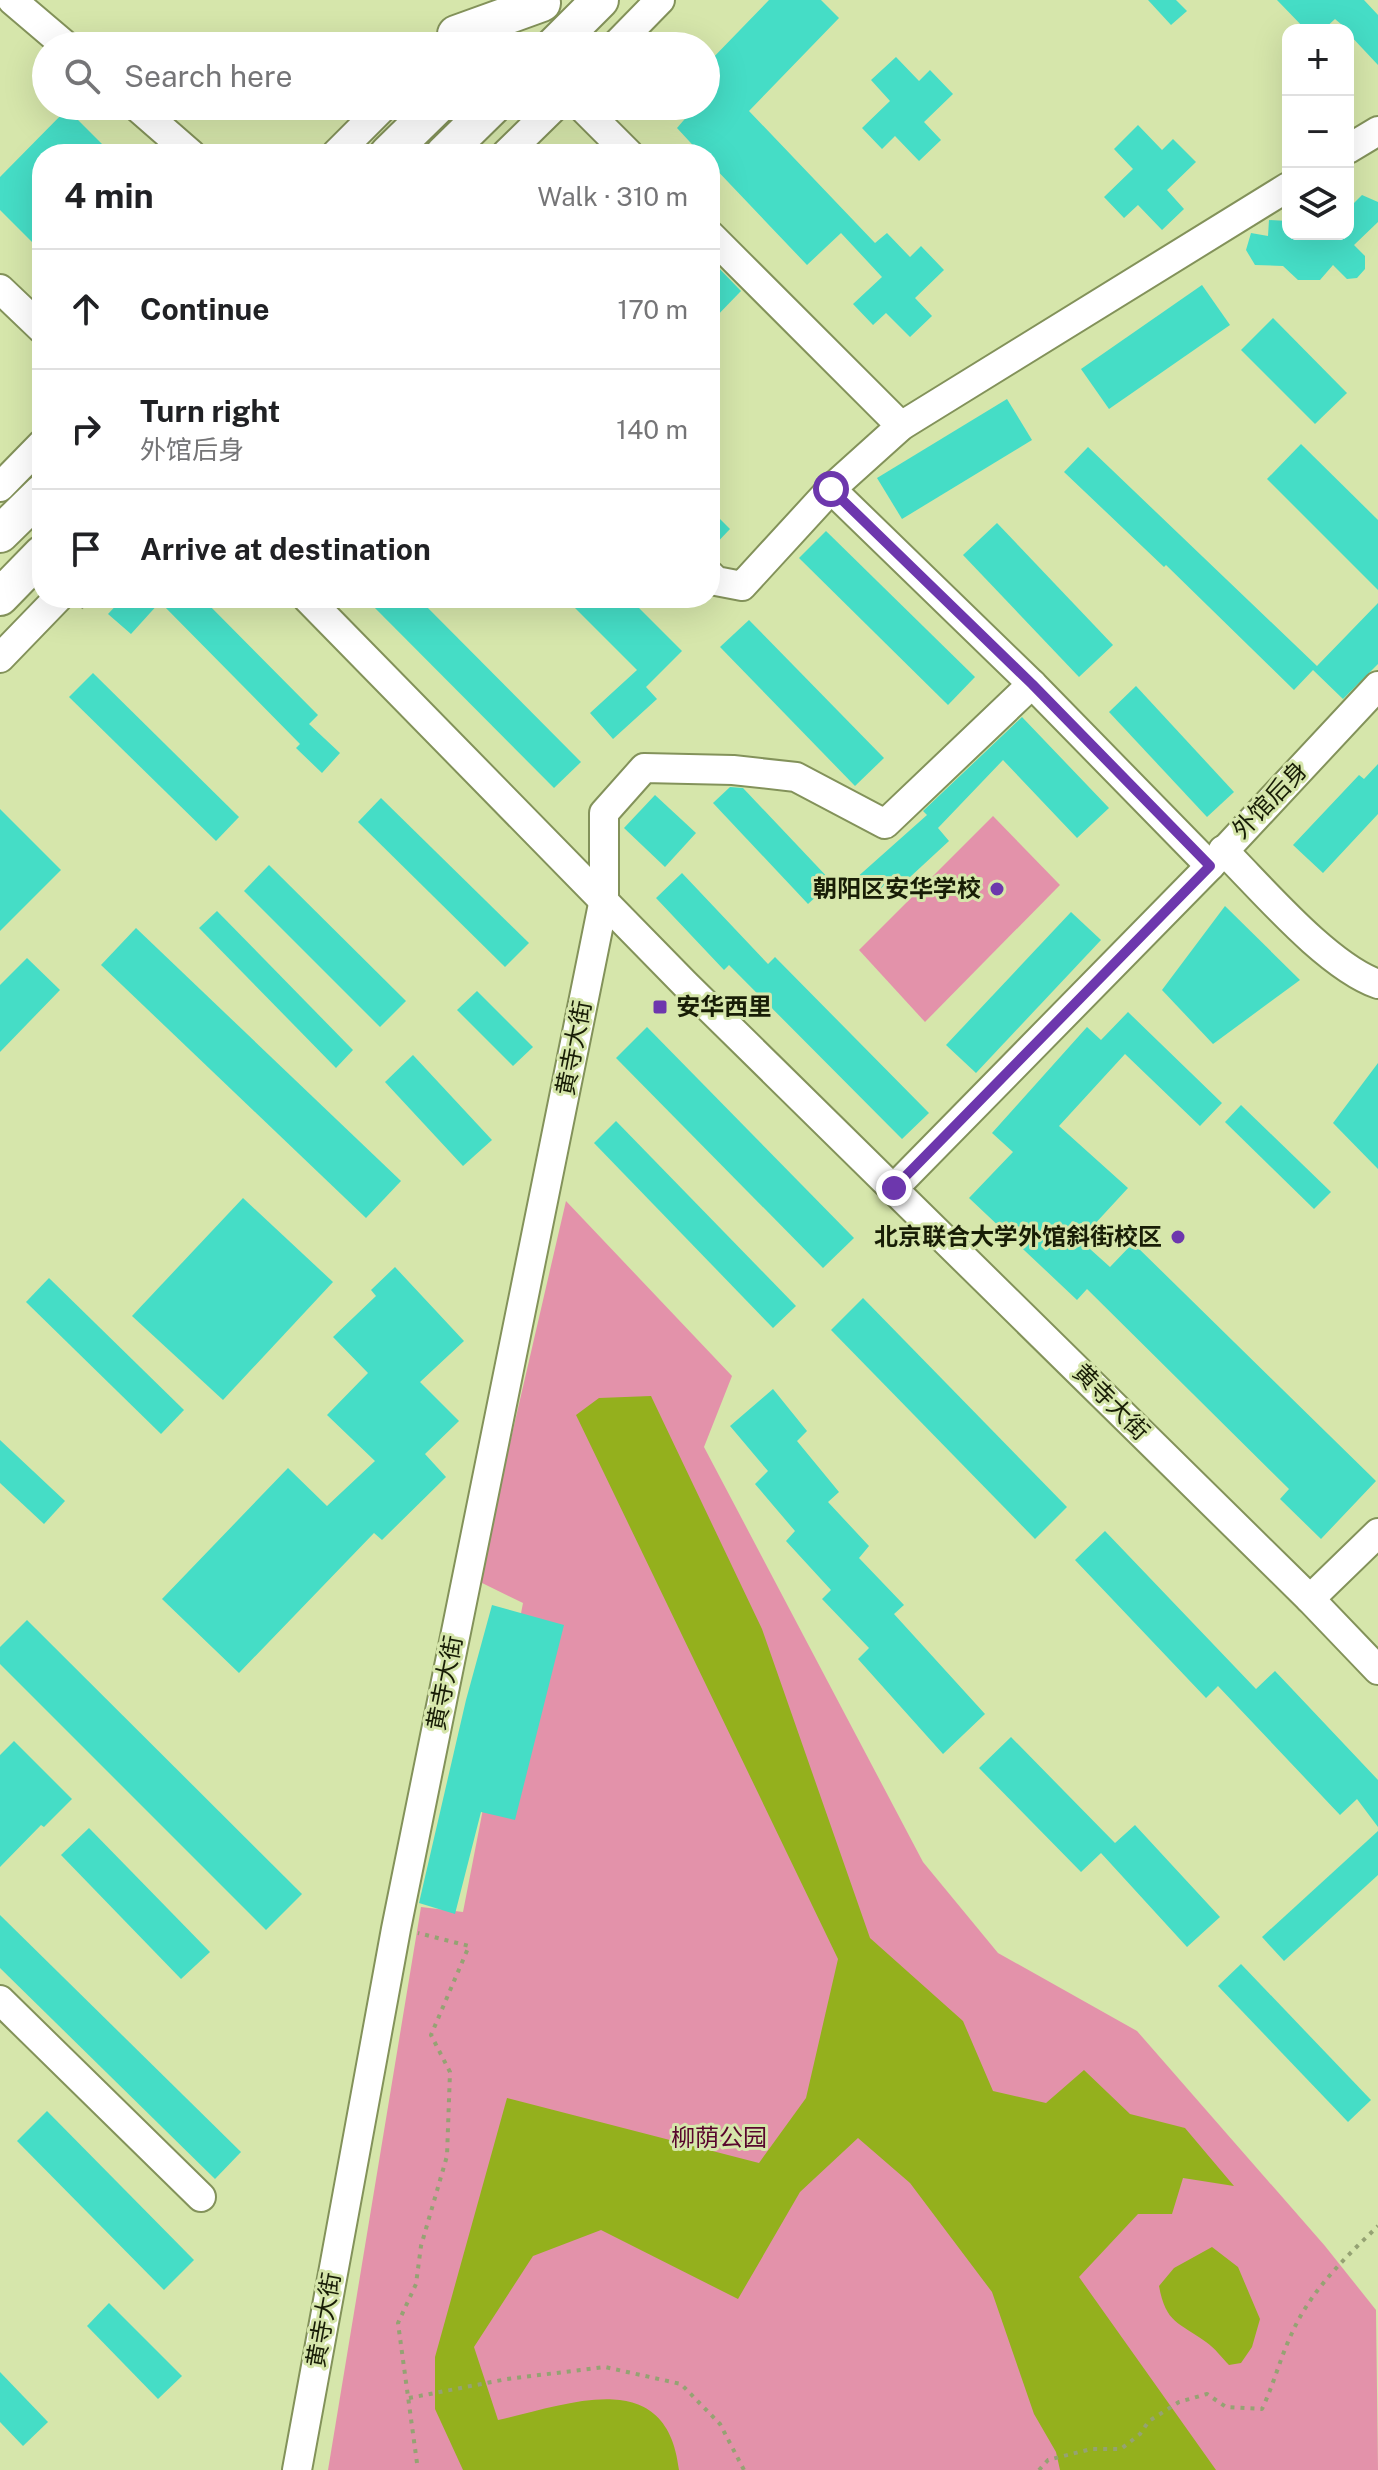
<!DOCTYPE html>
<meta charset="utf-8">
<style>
:root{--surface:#fff;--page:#f6f6f6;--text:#202124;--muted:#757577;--line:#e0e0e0}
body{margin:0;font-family:"Public Sans","Noto Sans SC",sans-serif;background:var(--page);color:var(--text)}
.controls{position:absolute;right:24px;top:24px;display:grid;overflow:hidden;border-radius:16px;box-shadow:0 8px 32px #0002}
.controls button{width:72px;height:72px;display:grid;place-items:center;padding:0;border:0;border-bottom:2px solid var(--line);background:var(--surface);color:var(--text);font:40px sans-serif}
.stop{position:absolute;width:24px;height:24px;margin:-18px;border:6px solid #6d37ad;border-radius:50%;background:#fff}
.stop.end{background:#6d37ad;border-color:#fff;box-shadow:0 2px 8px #0008}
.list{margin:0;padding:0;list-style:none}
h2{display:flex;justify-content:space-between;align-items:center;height:104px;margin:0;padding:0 32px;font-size:34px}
h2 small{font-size:26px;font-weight:400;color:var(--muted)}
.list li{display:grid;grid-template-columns:52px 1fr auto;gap:24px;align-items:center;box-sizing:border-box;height:120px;padding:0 32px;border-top:2px solid var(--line)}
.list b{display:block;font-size:30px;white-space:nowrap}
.list p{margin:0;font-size:26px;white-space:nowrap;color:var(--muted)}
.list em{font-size:26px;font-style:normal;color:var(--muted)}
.icon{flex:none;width:44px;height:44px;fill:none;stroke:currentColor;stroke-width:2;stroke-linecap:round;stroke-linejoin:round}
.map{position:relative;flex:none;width:1378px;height:2470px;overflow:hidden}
.search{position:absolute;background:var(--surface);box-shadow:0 8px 32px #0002;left:32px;top:32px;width:688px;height:88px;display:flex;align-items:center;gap:20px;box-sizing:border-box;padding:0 28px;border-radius:44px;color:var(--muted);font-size:30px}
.panel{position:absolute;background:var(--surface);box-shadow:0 8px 32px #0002;left:32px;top:144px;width:688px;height:464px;border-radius:32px}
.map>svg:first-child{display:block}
</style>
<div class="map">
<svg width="1378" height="2470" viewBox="0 0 1378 2470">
<rect width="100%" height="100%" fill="#d6e6ab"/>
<g fill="#e392aa">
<polygon points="993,816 1060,885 925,1022 859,950"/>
<polygon points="566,1201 732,1376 704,1447 923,1862 998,1953 1137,2031 1325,2246 1376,2310 1378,2470 328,2470 421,1907 463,1912 523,1603 478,1581"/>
</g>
<g fill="#94b01d">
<path d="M651,1396L762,1629L870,1938L963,2021L993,2091L1046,2103L1084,2070L1130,2114L1185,2128L1234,2186L1183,2178L1172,2214H1138L1079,2277L1216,2470H1060L1056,2452L1034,2414L992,2292L910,2183L858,2138L800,2192L738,2299L601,2230L533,2256L474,2347L498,2420C567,2405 667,2363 679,2470H463L435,2409V2357L507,2098L759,2163L806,2098L838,1959L576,1415L599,1398Z"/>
<path d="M1212,2247L1238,2267L1260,2319L1252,2347L1241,2363L1229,2365C1222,2358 1215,2348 1206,2342C1179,2322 1166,2324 1159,2286L1174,2268Z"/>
</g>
<g fill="#45ddc6">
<polygon points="769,0 821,0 839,18 749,111 875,243 887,233 910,257 921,246 944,270 915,298 932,316 910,337 886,313 873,325 853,304 882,277 841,233 807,265 710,163 710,154 701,154 677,128 696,106 706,106 706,65"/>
<polygon points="1148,0 1176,0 1187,11 1171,25"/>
<polygon points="1277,0 1364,0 1378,15 1378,65 1348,33 1348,30 1335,19 1323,30 1306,30"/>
<polygon points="896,57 919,81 930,70 953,94 924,122 941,140 919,161 895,136 882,149 862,128 890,101 871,80"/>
<polygon points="67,109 112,154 42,154 42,252 0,210 0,177"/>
<polygon points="1138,125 1162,150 1173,139 1196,162 1167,190 1184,209 1162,230 1138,205 1124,218 1104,197 1133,169 1114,149"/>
<polygon points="1362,195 1378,202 1378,222 1354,245 1365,256 1365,269 1357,278 1347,279 1333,265 1320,280 1298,280 1283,266 1255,265 1246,250 1251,233 1268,236 1269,220 1288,221 1288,234 1348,234 1348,227 1354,221 1354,203"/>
<polygon points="710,259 741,291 710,323"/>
<polygon points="1202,285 1230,325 1109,409 1081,369"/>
<polygon points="1273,318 1347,393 1315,424 1241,350"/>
<polygon points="1007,399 1032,440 902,519 877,478"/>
<polygon points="1301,444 1378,520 1378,590 1267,479"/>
<polygon points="1088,447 1317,666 1378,603 1378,664 1343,699 1313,670 1294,690 1166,565 1164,567 1064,472"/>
<polygon points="710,509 730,529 710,550"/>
<polygon points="997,523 1113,645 1079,677 963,555"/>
<polygon points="826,531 975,677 948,705 799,558"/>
<polygon points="123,598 202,598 318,715 309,724 340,753 322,773 296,748 300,744 160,602 131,634 108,614"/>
<polygon points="365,598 418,598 581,762 554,788"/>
<polygon points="565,598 629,598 682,651 646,687 657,699 613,739 590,713 637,670"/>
<polygon points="749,620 884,758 855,786 720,647"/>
<polygon points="93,673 239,817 216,841 69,697"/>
<polygon points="1136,686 1234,792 1207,817 1109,712"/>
<polygon points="1022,717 1109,808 1077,838 1003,760 938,828 949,841 896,890 888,881 873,897 854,880 927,815 923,811"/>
<polygon points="1378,764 1378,814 1323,873 1293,845 1359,775 1364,779"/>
<polygon points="730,787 743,788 832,882 808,904 713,803"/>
<polygon points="655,795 696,833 665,867 624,828"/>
<polygon points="381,798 529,943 505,967 358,822"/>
<polygon points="0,809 61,870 0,931"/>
<polygon points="269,865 406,1001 380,1027 244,891"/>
<polygon points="682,873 768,964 775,957 929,1113 902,1139 729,965 724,970 656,898"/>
<polygon points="1225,906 1300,980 1213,1044 1162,990"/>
<polygon points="217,911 353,1050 336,1068 199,928"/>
<polygon points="1071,912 1101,940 976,1073 946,1045"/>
<polygon points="136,928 401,1181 366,1218 101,965"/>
<polygon points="27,958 60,990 0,1052 0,985"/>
<polygon points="477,991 533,1047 513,1066 457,1010"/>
<polygon points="1128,1012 1222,1103 1200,1126 1125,1054 1059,1126 1128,1188 1080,1240 1110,1267 1133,1243 1376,1481 1321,1539 1280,1499 1289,1489 1087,1289 1077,1300 969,1198 1013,1152 992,1133 1087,1027 1101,1040"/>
<polygon points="647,1027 854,1238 823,1268 616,1058"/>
<polygon points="413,1055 492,1140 463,1166 385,1082"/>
<polygon points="1378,1063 1378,1169 1333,1123"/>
<polygon points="1241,1105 1331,1192 1314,1209 1225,1122"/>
<polygon points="616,1121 796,1306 773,1328 594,1143"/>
<polygon points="243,1198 333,1282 223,1400 132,1316"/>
<polygon points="395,1267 464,1341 420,1382 459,1421 425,1454 446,1477 382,1540 374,1533 239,1673 162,1599 288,1468 327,1506 375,1461 327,1415 368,1373 333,1337 376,1296 371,1290"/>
<polygon points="49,1278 184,1410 161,1434 26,1302"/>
<polygon points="863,1298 1067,1507 1035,1539 831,1330"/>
<polygon points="773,1389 807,1431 797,1441 839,1492 828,1502 869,1546 859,1558 904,1605 894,1614 985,1714 943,1754 858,1659 869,1648 822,1599 831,1590 786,1541 795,1531 755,1484 768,1471 730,1426"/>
<polygon points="0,1440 65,1501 44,1524 0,1483"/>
<polygon points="1105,1531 1256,1689 1275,1671 1378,1780 1378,1827 1357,1799 1340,1815 1218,1686 1206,1698 1075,1560"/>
<polygon points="492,1605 564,1625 515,1820 481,1812 455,1914 419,1903 466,1700"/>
<polygon points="27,1620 302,1894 266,1930 0,1664 0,1647"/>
<polygon points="1011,1737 1115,1843 1135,1825 1220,1917 1187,1947 1101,1853 1081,1872 979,1768"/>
<polygon points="14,1741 72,1799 44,1827 41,1825 0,1867 0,1755"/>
<polygon points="89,1828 210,1952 181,1979 61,1855"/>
<polygon points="1378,1831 1378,1875 1284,1961 1262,1937"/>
<polygon points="0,1915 241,2152 215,2179 0,1968"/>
<polygon points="1241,1964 1371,2100 1348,2122 1218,1986"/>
<polygon points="47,2111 194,2260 164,2290 17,2141"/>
<polygon points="109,2303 182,2376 158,2399 87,2326"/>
<polygon points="0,2372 48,2422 23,2446 0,2422"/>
</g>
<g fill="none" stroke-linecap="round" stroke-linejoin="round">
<g stroke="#83925a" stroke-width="32">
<g id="minor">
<polyline points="12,0 66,46"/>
<polyline points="615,46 660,0"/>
<polyline points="136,106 191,154"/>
<polyline points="581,106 629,154"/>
<polyline points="1348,149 1378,131"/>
<polyline points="336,154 384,106"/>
<polyline points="506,154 555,106"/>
<polyline points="710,235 901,426"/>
<polyline points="0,289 42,329"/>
<polyline points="0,487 42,444"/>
<polyline points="710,575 716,581 742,586 831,489"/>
<polyline points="307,598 685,984 1310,1599 1378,1670"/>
<polyline points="0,658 58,598"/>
<path d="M1223,850C1263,890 1327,966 1378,984"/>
<polyline points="1210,866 1032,684 831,489 901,426 1288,187"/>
<polyline points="894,1188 1210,866 1378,686"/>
<polyline points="1310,1599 1378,1533"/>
<polyline points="0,2000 201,2197"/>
<polyline points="297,2470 396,1929 604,899 604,813 644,768 733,770 796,777 885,824 1032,684"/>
</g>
</g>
<g stroke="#83925a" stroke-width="40">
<g id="major">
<polyline points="456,34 542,3"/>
<polyline points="554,46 600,0"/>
<polyline points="388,154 437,106"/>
<polyline points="444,154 493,106"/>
<polyline points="0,534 42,493"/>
<polyline points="0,597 42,554"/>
</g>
</g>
<g stroke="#95a273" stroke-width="4" stroke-dasharray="4 6" stroke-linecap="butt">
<polyline points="81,608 90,598"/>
<polyline points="409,2398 507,2379 605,2367 681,2384 720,2424 744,2470"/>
<polyline points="417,2463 398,2323 416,2284 421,2246 447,2156 450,2072 431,2035 469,1946 418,1933"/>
<path d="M1039,2470L1048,2460L1091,2449H1121L1140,2434L1149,2421L1179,2402L1207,2394L1226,2407L1262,2409C1274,2384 1280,2358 1292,2333C1311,2290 1345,2258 1378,2226"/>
</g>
<use href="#minor" stroke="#fff" stroke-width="28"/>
<use href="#major" stroke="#fff" stroke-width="36"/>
</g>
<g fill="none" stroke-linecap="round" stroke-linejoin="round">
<polyline stroke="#6d37ad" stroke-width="10" points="831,489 1032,684 1210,866 894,1188"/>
</g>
<g fill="#6d37ad" stroke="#d6e6ab" stroke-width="3">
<circle cx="997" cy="889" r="8"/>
<rect x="652" y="999" width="16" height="16" rx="4"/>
<circle cx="1178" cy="1237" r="8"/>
</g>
<g text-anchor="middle" stroke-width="6" stroke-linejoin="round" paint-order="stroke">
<g font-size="24" fill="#181d06" stroke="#d6e6ab">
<text transform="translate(1270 800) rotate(-46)" y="8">外馆后身</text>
<text transform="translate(574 1048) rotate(-79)" y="8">黄寺大街</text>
<text transform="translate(1111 1402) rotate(45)" y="8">黄寺大街</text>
<text transform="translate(445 1683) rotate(-79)" y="8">黄寺大街</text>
<text transform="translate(324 2320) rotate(-80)" y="8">黄寺大街</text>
</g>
<g font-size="24" font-weight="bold" fill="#181d06" stroke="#d6e6ab" text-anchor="end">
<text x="981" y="897">朝阳区安华学校</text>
<text x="676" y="1015" text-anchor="start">安华西里</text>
<text x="1162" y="1245">北京联合大学外馆斜街校区</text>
</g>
<g font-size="24" fill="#58062c" stroke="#d6e6ab">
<text x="719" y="2146">柳荫公园</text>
</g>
</g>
</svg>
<div class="controls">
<button>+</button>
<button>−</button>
<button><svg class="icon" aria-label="layers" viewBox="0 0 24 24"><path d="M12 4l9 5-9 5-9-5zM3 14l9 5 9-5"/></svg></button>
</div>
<div class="stop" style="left:831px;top:489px"></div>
<div class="stop end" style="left:894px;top:1188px"></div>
<div class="search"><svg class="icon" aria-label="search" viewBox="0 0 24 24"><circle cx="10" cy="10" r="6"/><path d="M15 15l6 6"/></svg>Search here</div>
<section class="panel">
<h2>4 min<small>Walk · 310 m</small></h2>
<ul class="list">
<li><svg class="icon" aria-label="ahead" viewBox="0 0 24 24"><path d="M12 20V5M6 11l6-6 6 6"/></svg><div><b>Continue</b></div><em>170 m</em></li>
<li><svg class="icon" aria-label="right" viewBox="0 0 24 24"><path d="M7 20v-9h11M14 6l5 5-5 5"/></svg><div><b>Turn right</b><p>外馆后身</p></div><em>140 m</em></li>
<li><svg class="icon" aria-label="arrive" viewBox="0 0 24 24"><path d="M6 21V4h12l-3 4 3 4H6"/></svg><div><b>Arrive at destination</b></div></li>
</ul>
</section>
</div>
